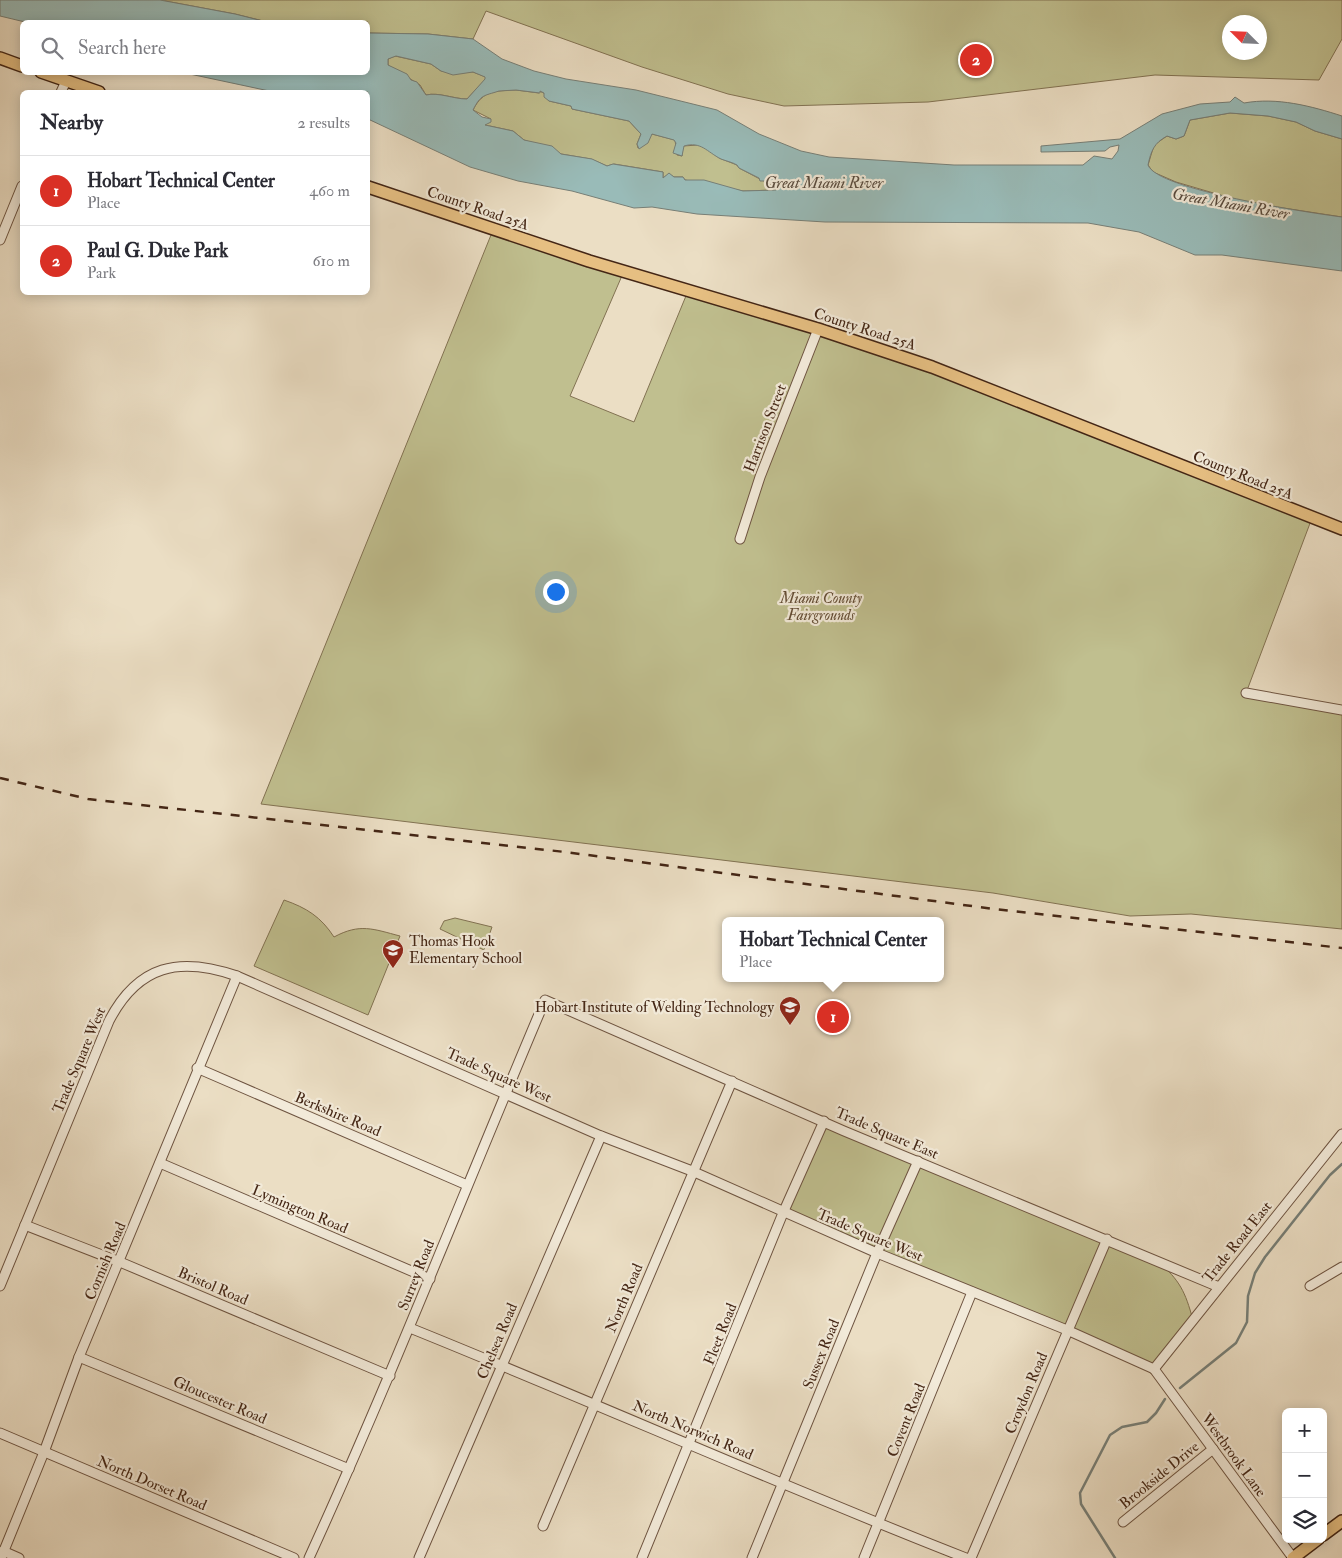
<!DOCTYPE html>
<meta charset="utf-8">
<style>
:root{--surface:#fff;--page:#f7f7f7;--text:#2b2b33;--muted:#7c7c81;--line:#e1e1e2;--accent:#d93025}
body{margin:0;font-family:"IM FELL Double Pica",serif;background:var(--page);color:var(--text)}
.controls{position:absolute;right:15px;bottom:15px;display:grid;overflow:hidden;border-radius:8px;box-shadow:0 2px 12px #0003}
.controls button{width:45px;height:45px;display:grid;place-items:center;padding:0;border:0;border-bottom:1px solid var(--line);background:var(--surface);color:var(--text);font:25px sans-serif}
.compass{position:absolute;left:1222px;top:15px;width:45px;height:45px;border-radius:50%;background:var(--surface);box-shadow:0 2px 12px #0003;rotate:294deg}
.you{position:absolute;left:555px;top:591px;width:18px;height:18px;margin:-12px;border:4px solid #fff;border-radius:50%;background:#1a73e8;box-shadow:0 0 0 8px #1a73e833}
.badge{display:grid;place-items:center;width:32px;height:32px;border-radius:50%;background:var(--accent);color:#fff;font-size:16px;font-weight:700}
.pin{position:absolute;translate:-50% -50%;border:2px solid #fff;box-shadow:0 1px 5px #0006}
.popup{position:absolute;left:722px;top:917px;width:222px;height:65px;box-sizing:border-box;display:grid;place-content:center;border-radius:8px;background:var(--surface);filter:drop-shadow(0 1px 4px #0005);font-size:16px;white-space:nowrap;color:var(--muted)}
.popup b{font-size:19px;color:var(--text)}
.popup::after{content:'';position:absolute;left:50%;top:100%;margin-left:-10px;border:10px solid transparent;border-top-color:var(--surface)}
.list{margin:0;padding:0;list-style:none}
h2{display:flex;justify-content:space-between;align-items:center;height:65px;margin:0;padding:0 20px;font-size:21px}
h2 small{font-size:16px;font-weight:400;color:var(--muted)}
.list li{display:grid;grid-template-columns:32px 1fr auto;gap:15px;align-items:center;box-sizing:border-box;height:70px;padding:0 20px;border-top:1px solid var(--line)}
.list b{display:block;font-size:19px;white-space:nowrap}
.list p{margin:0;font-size:16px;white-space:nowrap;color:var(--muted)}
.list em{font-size:16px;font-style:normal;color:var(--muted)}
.icon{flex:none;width:28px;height:28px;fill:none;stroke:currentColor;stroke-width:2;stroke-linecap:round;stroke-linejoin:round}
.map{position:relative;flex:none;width:1342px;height:1558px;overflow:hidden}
.search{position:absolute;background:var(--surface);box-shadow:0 2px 12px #0003;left:20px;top:20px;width:350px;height:55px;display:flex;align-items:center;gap:12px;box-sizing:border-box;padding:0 18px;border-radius:8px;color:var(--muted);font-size:19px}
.panel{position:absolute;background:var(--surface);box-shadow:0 2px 12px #0003;left:20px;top:90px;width:350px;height:205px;border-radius:8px}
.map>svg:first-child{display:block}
</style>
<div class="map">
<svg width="1342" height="1558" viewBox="0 0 1342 1558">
<rect width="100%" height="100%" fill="#ebdec4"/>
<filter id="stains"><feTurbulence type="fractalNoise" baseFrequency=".004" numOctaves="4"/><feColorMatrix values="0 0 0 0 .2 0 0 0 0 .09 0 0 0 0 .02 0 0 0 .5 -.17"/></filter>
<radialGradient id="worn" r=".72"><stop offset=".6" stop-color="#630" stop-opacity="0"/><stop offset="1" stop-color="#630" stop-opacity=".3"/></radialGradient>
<g fill="#c0bf8f" stroke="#827252" fill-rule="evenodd">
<path d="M160,0H1342V39L1319,80L1155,75L928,102L784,106L728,94L642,67L486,11L473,39L428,34L368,33V22H267L235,14ZM1230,22H1260V52H1230Z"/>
<path d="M395,56L431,64L441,71L473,72L486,77L485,80L467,99C454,99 439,92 426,95L420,85L388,65V59Z"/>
<path d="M516,90L539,93V91L544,93L549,101L571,106L572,109L629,121L641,134L637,144L638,148L652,134L675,140L677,155L682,156L683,146L698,145L708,149L719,158L737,165L739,168L777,188L776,190L743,191L685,180L683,177H674L669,174L663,178V172L614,164L607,166L591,159L561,154L549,148L524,140L513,131L485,125L491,119L473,110C483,90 495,91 516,90Z"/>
<polygon points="1230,113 1268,116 1296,122 1315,131 1342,139 1342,217 1244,202 1176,182 1153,172 1148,165 1154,145 1167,136 1176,139 1184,136 1190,120"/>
<polygon points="493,230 624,271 570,396 634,422 688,291 818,329 1312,518 1246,693 1342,710 1342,929 1191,914 1130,916 993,893 261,804"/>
<path d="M284,900C307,908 321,917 334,937C360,923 373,929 400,936L368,1015L254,966Z"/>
<polygon points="455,918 492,927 484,950 440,929 444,921"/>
<path d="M824,1121L1158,1261C1180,1281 1185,1291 1193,1320L1154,1369L783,1213Z"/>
</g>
<g fill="#99bbb8" stroke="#777f77" fill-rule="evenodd">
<polygon points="0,0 160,0 235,14 267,22 25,22 0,16"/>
<path d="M368,33L428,34L473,39L502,59L534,71L566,79L636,90L717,110L759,134L801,151L829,157L954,165H1083L1094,156L1112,159L1118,151L1119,145L1110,147L1105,151L1041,152V146L1120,139L1162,114L1200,104L1230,102L1235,97L1244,103C1277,97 1311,106 1342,116V139L1315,131L1296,122L1268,116L1230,113L1190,120L1184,136L1176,139L1167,136C1154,143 1151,151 1148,165C1157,190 1311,213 1342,217V271L1222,255H1195L1139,232L1088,223L825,222L697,214L652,207L634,208L572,191L518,181L470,167L368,119V92H274L185,73L368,72ZM396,56L431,64L441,71L453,75L473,72L485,77V79L467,99C453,99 439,92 426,95L417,82L411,80L407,74L388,65V59ZM499,91L516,90L540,93V91L544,93V97L549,101L571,106L572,109L629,121L641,134L637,144L639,149L648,143L652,134L674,140L676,143L673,153L682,156L684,146C701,141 707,152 721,159C726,161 732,162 737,165L739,168L759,178L760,181H768L777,187L776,190L743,191L704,180H685L683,177H674L669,173L663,178V172L613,164L607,166L592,159L561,154L552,146L524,140L513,131L485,125L491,122V119L482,117L473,110C481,94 484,96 499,91Z"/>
</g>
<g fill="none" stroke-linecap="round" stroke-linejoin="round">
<g stroke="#777f77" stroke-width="2.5">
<polyline points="1180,1388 1236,1343 1247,1322 1248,1296 1255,1273 1265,1257 1330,1175 1342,1164"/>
<polyline points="1115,1558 1081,1504 1080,1493 1110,1435 1122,1427 1147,1422 1156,1413 1165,1399"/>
</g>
<g stroke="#6e5441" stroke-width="11">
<g id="minor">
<polyline points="61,92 66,81"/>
<polyline points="0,240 22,186"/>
<polyline points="740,539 760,477 818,329"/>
<polyline points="1246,693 1342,710"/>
<polyline points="197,1068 467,1185"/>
<polyline points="160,1163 430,1279"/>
<polyline points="25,1225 120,1262 390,1376"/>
<path d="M0,1286L109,1021C138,965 179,956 237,976L601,1136L692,1171L877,1253L1067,1330L1154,1369"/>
<polyline points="1310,1286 1342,1267"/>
<path d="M410,1328C596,1403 779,1485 966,1558"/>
<polyline points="79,1357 349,1469"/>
<polyline points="1154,1369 1342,1134"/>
<polyline points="1154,1369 1293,1558"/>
<polyline points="0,1433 294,1558"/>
<polyline points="1123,1522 1213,1449"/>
<polyline points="543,1526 732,1081"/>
<polyline points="3,1551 19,1558"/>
<polyline points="1,1558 44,1452 79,1357 237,976"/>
<path d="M309,1558C393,1374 466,1186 545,1000L844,1131L1219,1287"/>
<polyline points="419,1558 601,1136"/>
<polyline points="642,1558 783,1213 824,1121"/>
<polyline points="752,1558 877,1253 918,1161"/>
<polyline points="864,1558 972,1292"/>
<polyline points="971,1558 1107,1239"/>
</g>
</g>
<g stroke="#442615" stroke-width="14">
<g id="major">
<polyline points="0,58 22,66"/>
<polyline points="41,72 99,92"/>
<polyline points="368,187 589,261 818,329 932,367 1342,529"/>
<polyline points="1323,1535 1342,1521"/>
<polyline points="1293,1558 1318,1539"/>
</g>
</g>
<use href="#minor" stroke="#f2ead9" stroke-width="9"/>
<use href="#major" stroke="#e6bf82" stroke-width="11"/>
<polyline stroke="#442615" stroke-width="2.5" stroke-dasharray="9 9" stroke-linecap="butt" points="0,778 88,799 565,852 994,909 1342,948"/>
</g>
<defs>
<g id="school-pin" transform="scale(1.125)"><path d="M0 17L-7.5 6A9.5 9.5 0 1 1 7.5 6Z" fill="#8f2418" stroke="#f2ead9"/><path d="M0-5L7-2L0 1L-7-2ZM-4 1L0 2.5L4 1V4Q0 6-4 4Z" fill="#fff"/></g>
<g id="university-pin" transform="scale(1.125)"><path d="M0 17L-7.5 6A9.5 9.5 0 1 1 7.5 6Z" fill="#8f2418" stroke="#f2ead9"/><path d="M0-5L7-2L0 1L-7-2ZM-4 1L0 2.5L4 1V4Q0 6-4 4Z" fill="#fff"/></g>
</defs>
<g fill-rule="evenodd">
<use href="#school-pin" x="393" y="950"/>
<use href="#university-pin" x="790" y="1007"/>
</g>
<g text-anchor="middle" stroke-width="4.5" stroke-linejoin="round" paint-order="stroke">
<g font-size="15" fill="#442615" stroke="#f2ead9">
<text transform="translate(478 208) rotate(19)" y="5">County Road 25A</text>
<text transform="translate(865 329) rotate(18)" y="5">County Road 25A</text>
<text transform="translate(765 428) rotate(-69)" y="5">Harrison Street</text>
<text transform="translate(1243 475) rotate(22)" y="5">County Road 25A</text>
<text transform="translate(79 1060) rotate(-67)" y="5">Trade Square West</text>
<text transform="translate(499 1075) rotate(24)" y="5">Trade Square West</text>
<text transform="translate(338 1114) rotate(23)" y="5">Berkshire Road</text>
<text transform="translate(887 1133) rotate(23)" y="5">Trade Square East</text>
<text transform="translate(300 1209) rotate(23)" y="5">Lymington Road</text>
<text transform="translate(870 1235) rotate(23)" y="5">Trade Square West</text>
<text transform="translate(1237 1242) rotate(-51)" y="5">Trade Road East</text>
<text transform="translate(105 1261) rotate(-67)" y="5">Cornish Road</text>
<text transform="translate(416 1275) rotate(-68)" y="5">Surrey Road</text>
<text transform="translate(213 1286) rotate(23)" y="5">Bristol Road</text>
<text transform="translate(624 1298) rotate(-67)" y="5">North Road</text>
<text transform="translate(720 1334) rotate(-68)" y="5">Fleet Road</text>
<text transform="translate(497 1341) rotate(-67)" y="5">Chelsea Road</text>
<text transform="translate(821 1354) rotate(-68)" y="5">Sussex Road</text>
<text transform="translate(1026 1393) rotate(-67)" y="5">Croydon Road</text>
<text transform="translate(220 1400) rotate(23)" y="5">Gloucester Road</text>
<text transform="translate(906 1420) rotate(-68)" y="5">Covent Road</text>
<text transform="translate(693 1430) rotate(23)" y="5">North Norwich Road</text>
<text transform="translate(1234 1455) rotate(54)" y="5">Westbrook Lane</text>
<text transform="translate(1159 1475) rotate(-39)" y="5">Brookside Drive</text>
<text transform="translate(152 1483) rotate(23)" y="5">North Dorset Road</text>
</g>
<g font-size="15" font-style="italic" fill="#634c34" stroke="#f2ead9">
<text x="821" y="603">Miami County<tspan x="821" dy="17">Fairgrounds</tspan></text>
</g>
<g font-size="15" fill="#442615" stroke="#f2ead9" text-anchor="start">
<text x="409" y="946">Thomas Hook<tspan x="409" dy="17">Elementary School</tspan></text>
<text x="774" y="1012" text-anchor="end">Hobart Institute of Welding Technology</text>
</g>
<g font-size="16" font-style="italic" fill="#594b3e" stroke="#f2ead9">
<text x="824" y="188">Great Miami River</text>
<text transform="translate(1231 203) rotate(10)" y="6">Great Miami River</text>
</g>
</g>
<rect width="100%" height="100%" filter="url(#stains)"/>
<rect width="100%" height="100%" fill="url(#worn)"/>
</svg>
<div class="controls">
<button>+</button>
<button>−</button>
<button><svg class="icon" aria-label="layers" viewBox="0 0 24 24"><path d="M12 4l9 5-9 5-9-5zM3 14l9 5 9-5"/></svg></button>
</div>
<svg class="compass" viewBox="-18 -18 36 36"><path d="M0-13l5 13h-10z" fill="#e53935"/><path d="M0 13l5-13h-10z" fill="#7c7c81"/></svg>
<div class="you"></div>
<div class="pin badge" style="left:833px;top:1017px">1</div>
<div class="popup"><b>Hobart Technical Center</b>Place</div>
<div class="pin badge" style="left:976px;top:60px">2</div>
<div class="search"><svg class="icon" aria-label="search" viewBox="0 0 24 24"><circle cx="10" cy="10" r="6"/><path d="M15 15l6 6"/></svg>Search here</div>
<section class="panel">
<h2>Nearby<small>2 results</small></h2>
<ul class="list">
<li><span class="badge">1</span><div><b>Hobart Technical Center</b><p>Place</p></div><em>460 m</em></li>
<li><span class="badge">2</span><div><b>Paul G. Duke Park</b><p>Park</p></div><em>610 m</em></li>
</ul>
</section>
</div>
